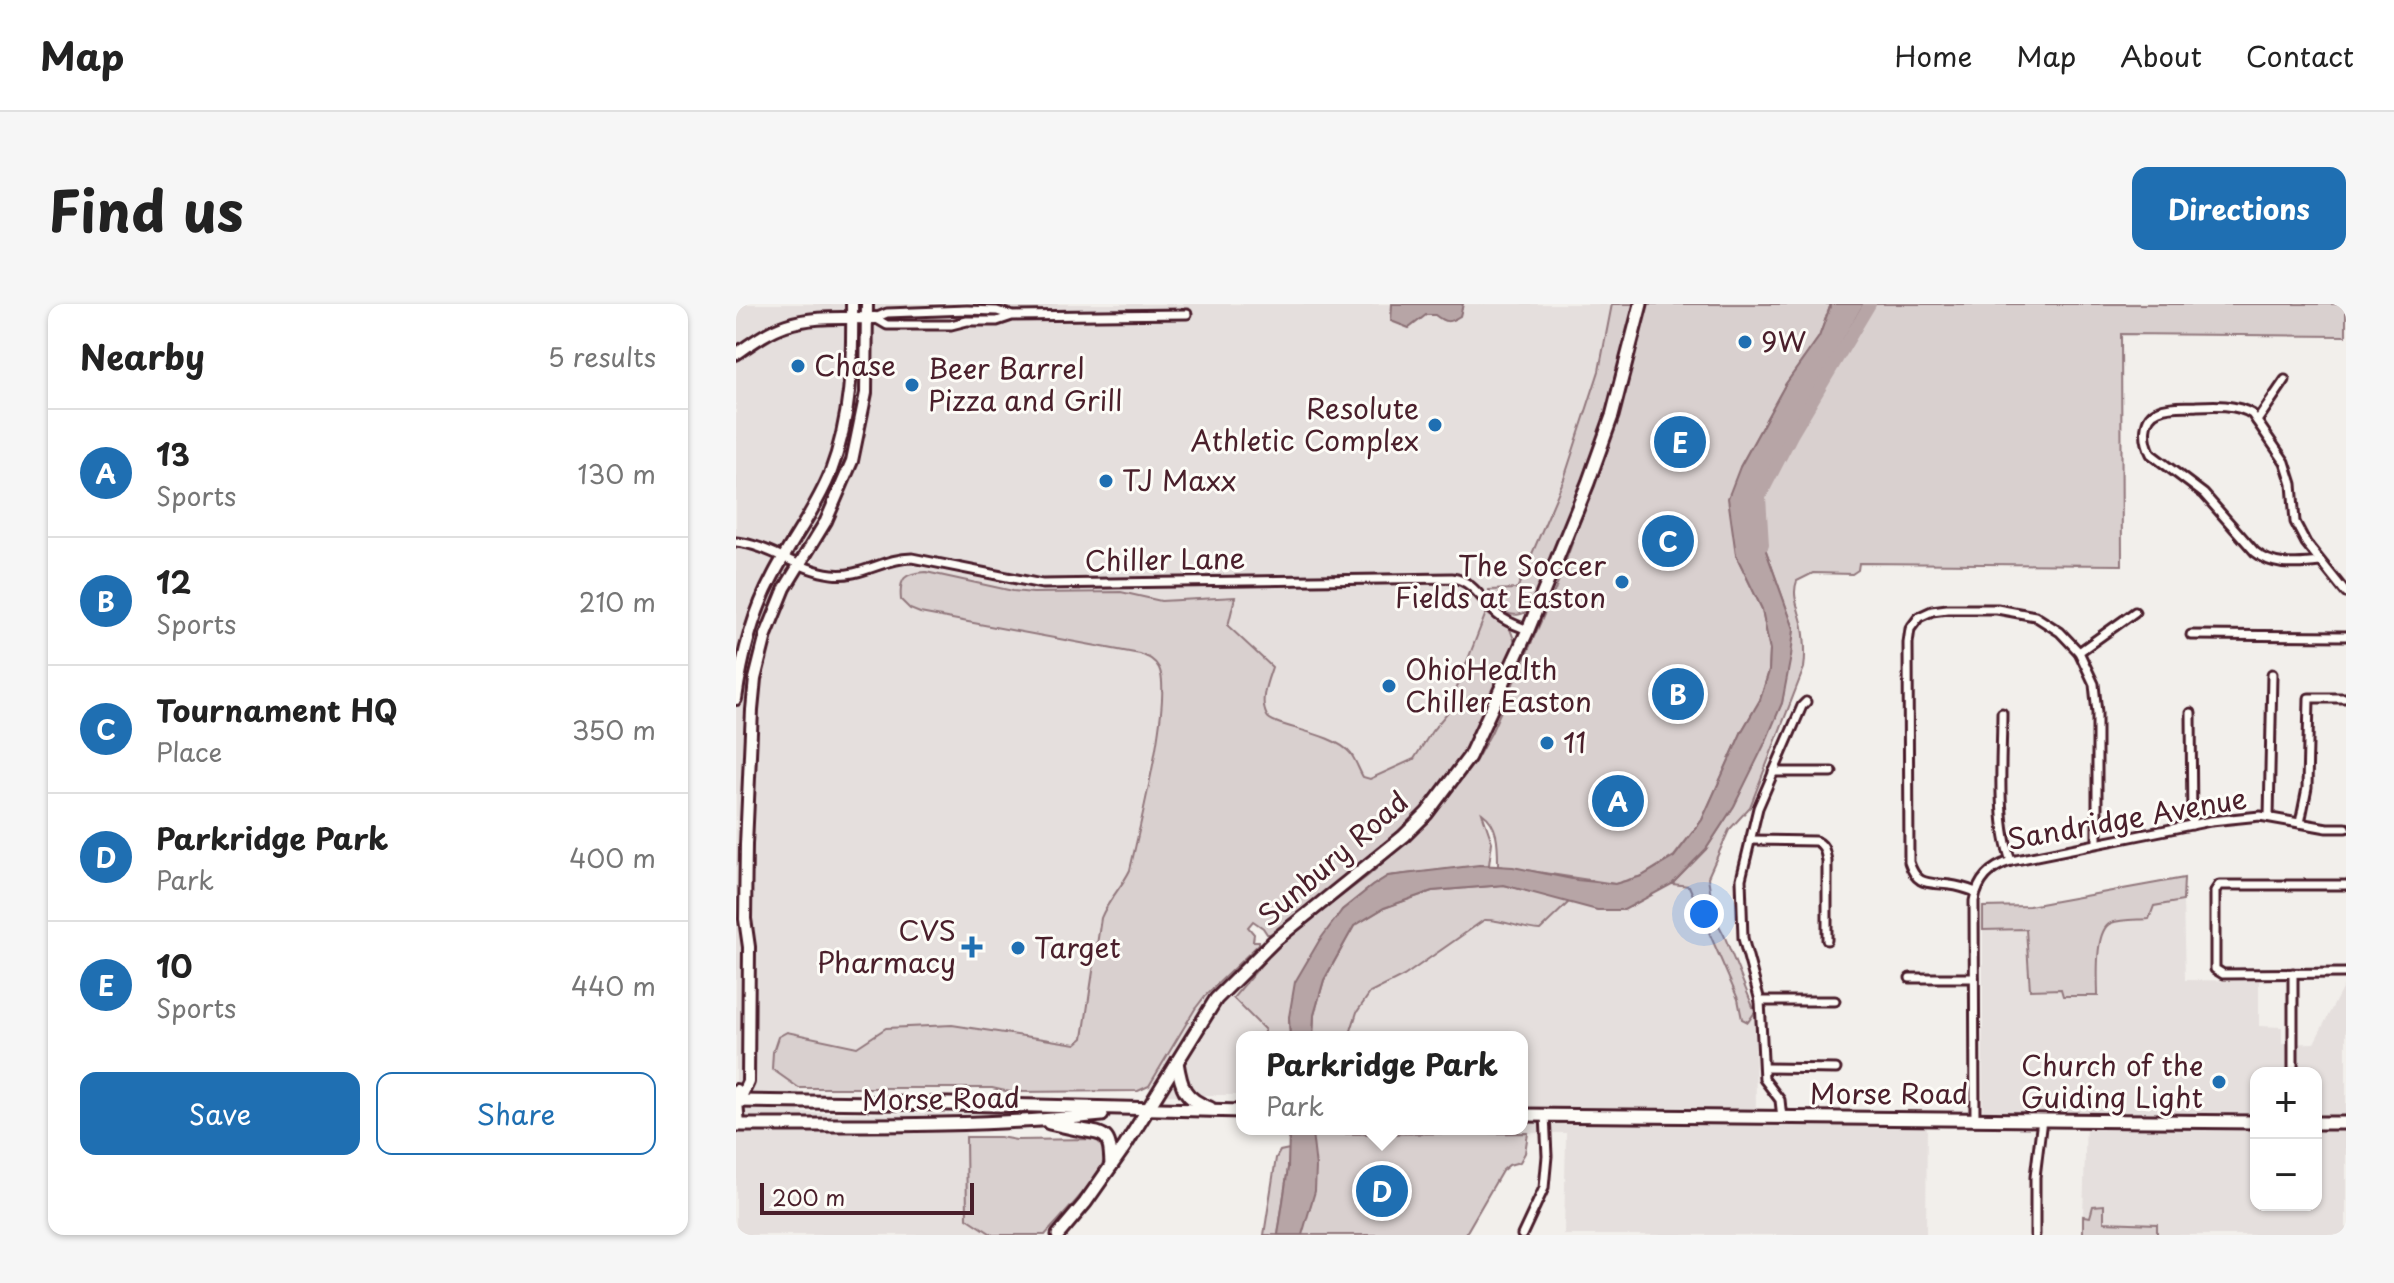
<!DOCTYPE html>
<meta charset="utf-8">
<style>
:root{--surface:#fff;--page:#f6f6f6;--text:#222;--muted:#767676;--line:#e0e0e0;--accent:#1f6fb2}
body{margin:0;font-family:"Playpen Sans",sans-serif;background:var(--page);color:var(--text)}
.controls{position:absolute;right:24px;bottom:24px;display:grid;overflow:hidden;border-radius:16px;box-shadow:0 2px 6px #0004}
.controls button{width:72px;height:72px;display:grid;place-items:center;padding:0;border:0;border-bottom:2px solid var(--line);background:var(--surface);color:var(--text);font:40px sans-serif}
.scale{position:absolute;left:24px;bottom:20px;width:214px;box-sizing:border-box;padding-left:8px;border:4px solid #4a1f2b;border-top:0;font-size:22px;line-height:28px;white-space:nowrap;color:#4a1f2b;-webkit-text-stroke:6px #fdfcf7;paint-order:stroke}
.you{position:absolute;left:968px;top:610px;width:28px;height:28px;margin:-20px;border:6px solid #fff;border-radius:50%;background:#1a73e8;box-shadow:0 0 0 12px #1a73e833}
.badge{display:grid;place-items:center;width:52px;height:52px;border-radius:50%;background:var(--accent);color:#fff;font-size:26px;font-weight:700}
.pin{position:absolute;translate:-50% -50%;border:4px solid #fff;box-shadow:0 2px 8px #0006}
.popup{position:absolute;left:500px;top:727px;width:292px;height:104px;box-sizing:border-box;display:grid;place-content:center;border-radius:16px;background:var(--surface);filter:drop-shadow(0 2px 6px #0005);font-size:26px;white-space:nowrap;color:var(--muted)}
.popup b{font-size:30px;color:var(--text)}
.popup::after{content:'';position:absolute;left:50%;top:100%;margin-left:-16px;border:16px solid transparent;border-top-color:var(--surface)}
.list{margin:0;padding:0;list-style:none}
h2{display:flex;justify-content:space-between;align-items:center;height:104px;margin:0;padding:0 32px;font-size:34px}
h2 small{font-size:26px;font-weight:400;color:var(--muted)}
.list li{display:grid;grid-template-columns:52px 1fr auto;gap:24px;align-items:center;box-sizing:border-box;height:128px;padding:0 32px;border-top:2px solid var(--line)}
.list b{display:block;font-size:30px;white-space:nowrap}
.list p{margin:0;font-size:26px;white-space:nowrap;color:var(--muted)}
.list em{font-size:26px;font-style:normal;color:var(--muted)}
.actions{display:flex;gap:16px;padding:24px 32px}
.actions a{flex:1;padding:18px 0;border:2px solid var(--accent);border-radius:16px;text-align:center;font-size:28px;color:var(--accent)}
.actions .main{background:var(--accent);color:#fff}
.map{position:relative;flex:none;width:1610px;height:931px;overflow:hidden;border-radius:16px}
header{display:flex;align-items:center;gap:48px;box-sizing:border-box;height:112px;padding:0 40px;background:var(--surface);border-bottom:2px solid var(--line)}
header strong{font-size:38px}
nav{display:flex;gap:44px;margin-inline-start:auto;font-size:28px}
.intro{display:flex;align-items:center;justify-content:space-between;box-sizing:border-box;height:192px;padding:0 48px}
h1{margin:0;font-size:56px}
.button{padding:20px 36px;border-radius:16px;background:var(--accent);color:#fff;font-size:28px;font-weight:700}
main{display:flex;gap:48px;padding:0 48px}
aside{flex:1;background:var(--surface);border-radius:16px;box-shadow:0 2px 6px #0004}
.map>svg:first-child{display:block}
</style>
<header>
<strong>Map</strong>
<nav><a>Home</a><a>Map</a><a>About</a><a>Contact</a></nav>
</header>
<div class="intro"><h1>Find us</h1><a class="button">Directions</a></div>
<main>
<aside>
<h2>Nearby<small>5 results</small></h2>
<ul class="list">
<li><span class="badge">A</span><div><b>13</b><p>Sports</p></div><em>130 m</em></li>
<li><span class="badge">B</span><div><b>12</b><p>Sports</p></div><em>210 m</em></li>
<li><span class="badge">C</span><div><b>Tournament HQ</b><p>Place</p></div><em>350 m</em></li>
<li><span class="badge">D</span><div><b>Parkridge Park</b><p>Park</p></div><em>400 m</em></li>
<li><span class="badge">E</span><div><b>10</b><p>Sports</p></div><em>440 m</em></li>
</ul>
<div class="actions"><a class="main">Save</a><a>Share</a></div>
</aside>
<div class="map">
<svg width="1610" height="931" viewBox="0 0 1610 931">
<rect width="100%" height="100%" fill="#f2efeb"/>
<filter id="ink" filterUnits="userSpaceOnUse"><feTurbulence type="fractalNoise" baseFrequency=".0125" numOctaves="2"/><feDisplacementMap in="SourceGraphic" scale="16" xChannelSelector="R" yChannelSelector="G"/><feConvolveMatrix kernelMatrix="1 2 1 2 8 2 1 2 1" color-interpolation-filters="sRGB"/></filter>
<g filter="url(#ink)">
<g fill="#e5dfdd" fill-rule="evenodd">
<polygon points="0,0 111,0 111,54 107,106 95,155 84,183 39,261 83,274 100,277 122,275 169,260 294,284 616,281 617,271 307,274 203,253 162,249 126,261 109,264 82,261 77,255 76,248 99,209 122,154 129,127 135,81 135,0 876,0 863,67 828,175 781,286 753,291 756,296 711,409 696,427 678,455 634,475 627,473 616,451 575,427 537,419 530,412 527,388 536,363 492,321 498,293 425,297 385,288 297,289 277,287 190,268 174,305 184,309 404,350 417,356 424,365 427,381 424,417 394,566 387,581 370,601 347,734 340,740 216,721 150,724 121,743 51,728 36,765 63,784 63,809 230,810 231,914 257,931 0,931"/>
<polygon points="936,580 953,582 1002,695 1006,715 1016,715 1019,708 1020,814 1191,816 1190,931 828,931 830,829 588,830 588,825 786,825 786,733 613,733 621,708 634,689 668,672 748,616 760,615 789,625 804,626 834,597 861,606 888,606"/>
<path d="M1447,597L1449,676L1523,677V722L1546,723V740L1578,739L1610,677V931H1421L1420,920L1368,918L1367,901L1354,913L1347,912L1350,818L1247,817V626L1290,625L1325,685L1361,692L1363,636L1369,623L1376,618L1413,615L1418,602ZM1520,769H1580V901H1520Z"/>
<polygon points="482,679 530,727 525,733 506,733 506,791 415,791 413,782 458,705"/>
</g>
<g fill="#d9d0cf" stroke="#92787d" stroke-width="2">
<path d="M876,0H899L895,22L868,126L796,303C780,320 756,307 753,286L781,285L828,175L863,67Z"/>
<path d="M910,0H1095L1083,33L1049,81L1004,163L1000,251L1026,305L1034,346L1033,367L1024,396L1006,427L966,516L938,552L906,572L879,580L762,562C762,542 763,521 746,509L756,538L753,561L652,572L636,582L606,606L553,713L554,733H525L529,726L497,694L531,654L554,632L633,571L692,519L739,458L755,429L819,286L883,111Z"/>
<path d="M1128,0H1610V32L1385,30L1386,261L1123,259L1122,266L1116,270L1077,269L1061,277C1055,292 1064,307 1067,323C1069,337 1070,351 1068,364L1014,503L993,526L972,573L978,612L988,631L1019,708L1012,718L1006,715L1002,695L953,582L936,580L970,545L998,502L1046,399L1058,325L1025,233L1024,193L1056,131L1101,59L1106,38Z"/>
<path d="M190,268L277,287L297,289L385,288L425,297L499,293L492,322L536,363C531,378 523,397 531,412C536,423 598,428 615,450C620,457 623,466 627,473L634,475L678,455L696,427L711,409L750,309L774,325L779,338L731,448L685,512L678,513L630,556L534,630H531L527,624L517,617L512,623L518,630L517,637H523V640L469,692L459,705L413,782L402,787L274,788L256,784H63L36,765L37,748L42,733L51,728L121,743L150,724L216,721L340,740L347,734L365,614C372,596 386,583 394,566C402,529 437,393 423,364C419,356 412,353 404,350L184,309L174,305L165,296C163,274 168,269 190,268Z"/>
<path d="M1448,574L1447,597L1418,602L1413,615C1401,616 1385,615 1375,619C1358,626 1362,676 1362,692H1327L1325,685L1294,686L1290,625L1247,626V603L1293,602Z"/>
<path d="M768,581L834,597L804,626C784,625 767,615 748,616L668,672L634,689L621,708L613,733H577L578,711L588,676L618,622L648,604L696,587Z"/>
<polygon points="576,829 588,830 792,829 789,849 784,858 773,861 766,867 729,931 553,931 564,855"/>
<path d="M230,833H264L280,836L357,835L363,838L366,844H371C369,871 327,910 309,931H257L231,914Z"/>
<polygon points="553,845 552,864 542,931 528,931 540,854 544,847"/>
<polygon points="1368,901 1368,918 1421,920 1421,931 1347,931 1347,912 1354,913 1357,902"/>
</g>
<g fill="#b7a5a6" stroke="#8b6f75" stroke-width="2">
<path d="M656,0H727L724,12C713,19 709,19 699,11H690L673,24L655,17Z"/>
<polygon points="1095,0 1128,0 1106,38 1101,59 1056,131 1024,193 1025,233 1058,325 1055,352 1046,399 1030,437 998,502 970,545 936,580 888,606 861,606 768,581 696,587 648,604 618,622 588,676 578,711 577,733 554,733 553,713 559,678 583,637 606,606 636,582 652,572 743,561 777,563 841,576 879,580 906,572 938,553 966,516 1006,427 1024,396 1033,367 1034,346 1026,305 1000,251 992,194 1004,163 1049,81 1083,33"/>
<polygon points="553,829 576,829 580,863 579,887 566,931 542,931 552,864"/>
</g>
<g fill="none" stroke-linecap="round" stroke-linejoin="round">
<polyline stroke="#b7a5a6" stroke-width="12" points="1027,241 1024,193 1056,131 1134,0"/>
<g stroke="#4a1f2b" stroke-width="13">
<g id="street">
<polyline points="139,14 151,21 215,21 231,17 261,17 276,12 451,10"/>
<polyline points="139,14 151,9 231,6 261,7 274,11"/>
<polyline points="1521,117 1549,76"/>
<path d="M0,238C34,241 62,266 96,270C124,274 148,254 176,254L306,280L716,274C737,276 747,298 762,311C770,318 782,322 792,326"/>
<path d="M1585,258C1560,260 1539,264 1519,248L1468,190L1415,150C1408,136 1405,113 1423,106C1434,101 1450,103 1461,102C1479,101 1500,100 1516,110L1549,158L1556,180L1559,218L1570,239L1610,289"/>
<polyline points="1455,331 1610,332"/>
<polyline points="1343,348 1399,308"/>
<path d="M1266,409C1266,453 1260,516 1275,557"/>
<polyline points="1455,409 1456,521"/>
<polyline points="1037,468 1096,468"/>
<polyline points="1533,513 1536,370"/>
<polyline points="1564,519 1571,484 1573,394 1610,394"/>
<path d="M1014,536L1079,537C1089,540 1089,548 1091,557V636"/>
<polyline points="1610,581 1483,581 1479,587 1479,665 1487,670 1610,669"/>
<path d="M1240,588C1232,585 1223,582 1214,581C1192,578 1181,583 1173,558L1172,339L1174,325L1183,313L1196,307L1211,305H1261L1299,312L1324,328L1343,348L1358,380L1361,409V539"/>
<polyline points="1174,674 1238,674"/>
<polyline points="1024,697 1099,697"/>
<polyline points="1028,764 1100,765"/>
<polyline points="1557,769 1557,669"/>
<polyline points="1046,814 1044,796 1028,775 1024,697 1007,634 1005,575 1022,504 1066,402 1070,398"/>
<path d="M1239,814L1238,597C1242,576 1254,563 1275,557L1475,517L1524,512L1591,524H1610"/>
<polyline points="786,931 808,884 811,852 809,811"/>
<polyline points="1299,931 1299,873 1306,815"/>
</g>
</g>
<g stroke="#4a1f2b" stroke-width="16">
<g id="secondary">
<path d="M0,50C16,39 32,27 50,21C79,11 109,15 139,14"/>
<path d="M0,395C6,352 16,311 37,272C55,237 79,207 94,170C115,115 117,58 116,0"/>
<polyline points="0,786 3,821"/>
<polyline points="3,797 12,778 13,643 9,615 10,541 16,406 19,375 30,331 49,284 90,217 116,157 130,89 131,0"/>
</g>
</g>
<g stroke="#4a1f2b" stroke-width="17">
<g id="primary">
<path d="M441,758C445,783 448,795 474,804"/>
<polyline points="0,797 215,800 506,807"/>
<polyline points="786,811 1520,818"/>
<path d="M313,819C322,821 331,823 340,825C371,831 374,827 375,862"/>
<polyline points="1580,819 1610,819"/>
<path d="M0,821C122,821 244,823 366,811"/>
<polyline points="322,931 349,899 389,842 480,695 538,637 668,532 691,509 733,453 792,326 852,179 876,112 905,0"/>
</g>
</g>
<use href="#street" stroke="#fdfcf7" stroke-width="7"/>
<use href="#secondary" stroke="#fdfcf7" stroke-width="10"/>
<use href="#primary" stroke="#fdfcf7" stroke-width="11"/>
</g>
</g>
<g fill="#1f6fb2" stroke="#fdfcf7" stroke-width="3">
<circle cx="1009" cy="38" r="8"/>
<circle cx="62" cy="62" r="8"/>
<circle cx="176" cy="81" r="8"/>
<circle cx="699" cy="121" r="8"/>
<circle cx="370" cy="177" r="8"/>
<circle cx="886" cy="278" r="8"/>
<circle cx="653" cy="382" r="8"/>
<circle cx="811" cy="439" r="8"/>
<path d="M232 631h8v8h8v8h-8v8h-8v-8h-8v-8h8z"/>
<circle cx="282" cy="644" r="8"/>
<circle cx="1483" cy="778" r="8"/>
</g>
<g text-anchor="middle" stroke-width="6" stroke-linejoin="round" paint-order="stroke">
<g font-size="28" fill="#4a1f2b" stroke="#fdfcf7" text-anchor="start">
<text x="1025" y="48">9W</text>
<text x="78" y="72">Chase</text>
<text x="192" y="75">Beer Barrel<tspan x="192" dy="32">Pizza and Grill</tspan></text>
<text x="683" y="115" text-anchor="end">Resolute<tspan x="683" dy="32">Athletic Complex</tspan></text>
<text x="386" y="187">TJ Maxx</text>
<text x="870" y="272" text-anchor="end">The Soccer<tspan x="870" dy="32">Fields at Easton</tspan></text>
<text x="669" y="376">OhioHealth<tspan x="669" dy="32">Chiller Easton</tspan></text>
<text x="827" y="449">11</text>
<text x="220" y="637" text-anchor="end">CVS<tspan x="220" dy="32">Pharmacy</tspan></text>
<text x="298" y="654">Target</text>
<text x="1467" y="772" text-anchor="end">Church of the<tspan x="1467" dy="32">Guiding Light</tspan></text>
</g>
<g font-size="28" fill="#4a1f2b" stroke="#fdfcf7">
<text transform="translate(429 256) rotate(-1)" y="10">Chiller Lane</text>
<text transform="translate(1391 515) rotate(-10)" y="10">Sandridge Avenue</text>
<text transform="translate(597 555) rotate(-41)" y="10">Sunbury Road</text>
<text x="1153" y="800">Morse Road</text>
<text transform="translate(205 795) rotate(-1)" y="10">Morse Road</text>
</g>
</g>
</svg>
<div class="controls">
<button>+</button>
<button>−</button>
</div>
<div class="scale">200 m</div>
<div class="you"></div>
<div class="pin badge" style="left:882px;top:497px">A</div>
<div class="pin badge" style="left:942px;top:390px">B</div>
<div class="pin badge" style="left:932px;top:237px">C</div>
<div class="pin badge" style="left:646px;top:887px">D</div>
<div class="popup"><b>Parkridge Park</b>Park</div>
<div class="pin badge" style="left:944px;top:138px">E</div>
</div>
</main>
